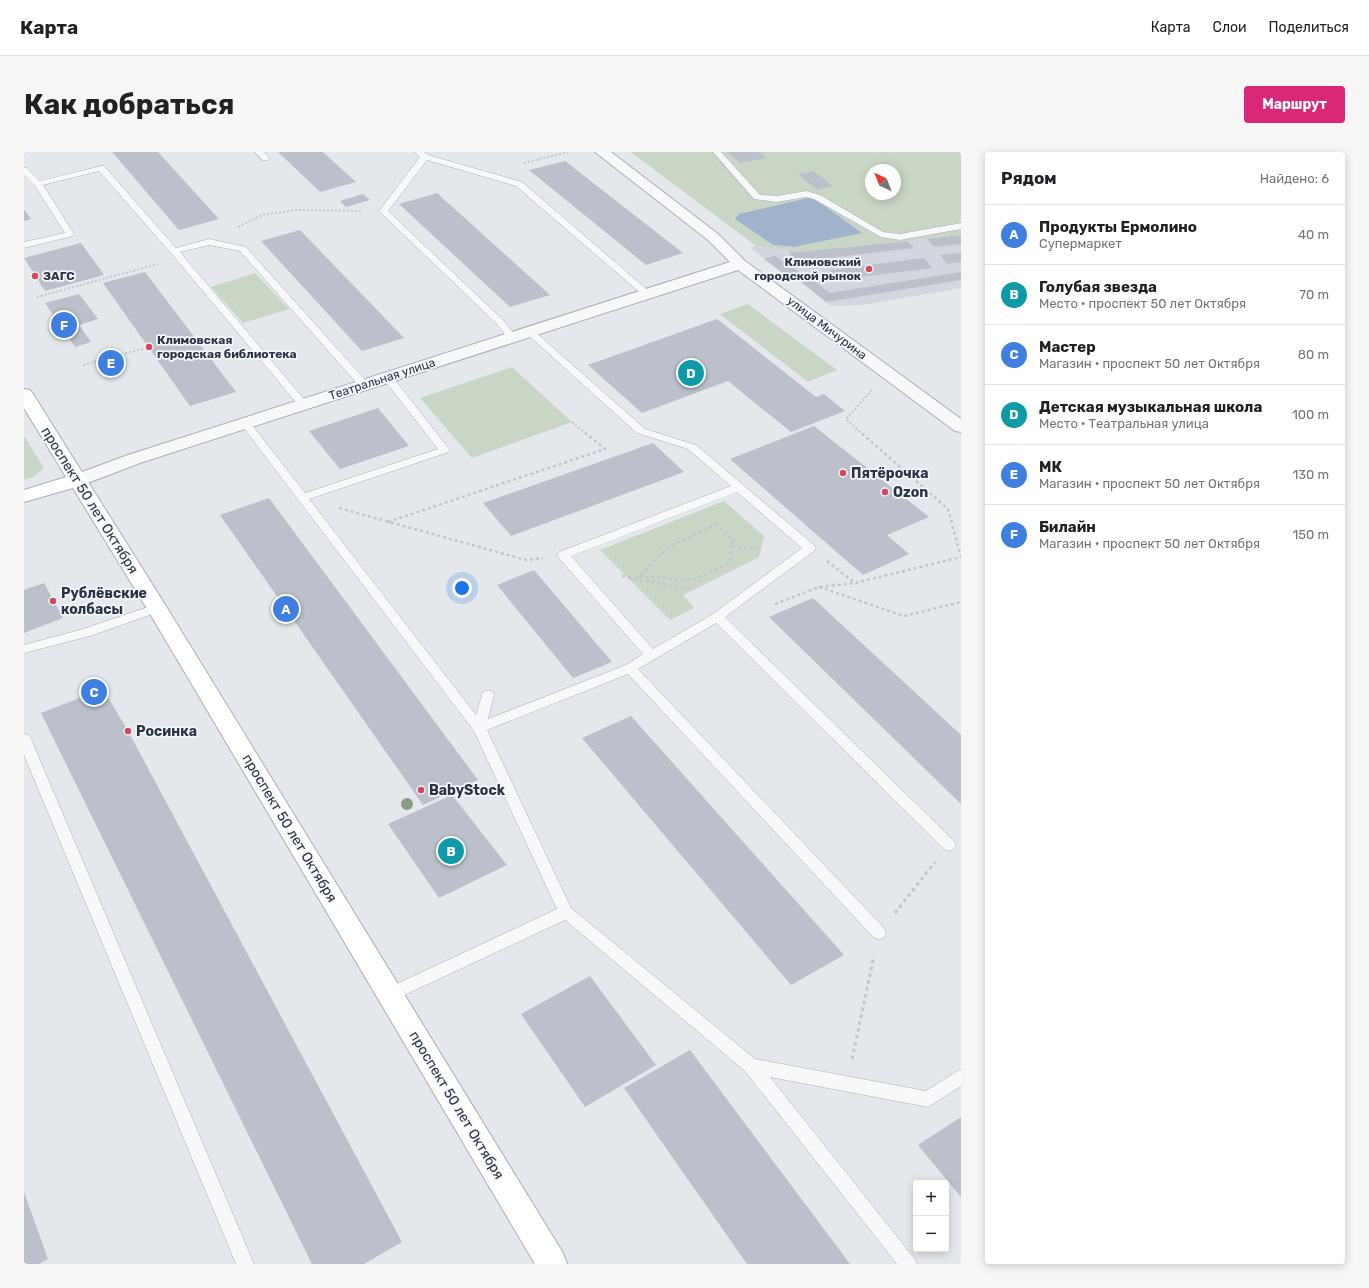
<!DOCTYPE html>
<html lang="ru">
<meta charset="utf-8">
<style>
:root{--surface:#fff;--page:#f6f6f6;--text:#202124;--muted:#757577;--line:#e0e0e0;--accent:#db2777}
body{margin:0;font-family:Rubik,sans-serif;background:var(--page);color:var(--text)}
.controls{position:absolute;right:12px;bottom:12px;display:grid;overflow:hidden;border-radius:4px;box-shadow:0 2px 10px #0003}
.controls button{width:36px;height:36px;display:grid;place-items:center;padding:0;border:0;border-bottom:1px solid var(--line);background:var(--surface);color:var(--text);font:20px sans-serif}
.compass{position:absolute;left:841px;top:12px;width:36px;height:36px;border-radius:50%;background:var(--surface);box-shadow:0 2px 10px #0003;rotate:317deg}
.you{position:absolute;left:438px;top:436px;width:14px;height:14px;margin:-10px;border:3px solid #fff;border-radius:50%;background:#1a73e8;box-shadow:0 0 0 6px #1a73e833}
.badge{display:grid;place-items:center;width:26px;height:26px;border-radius:50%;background:var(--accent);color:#fff;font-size:13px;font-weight:700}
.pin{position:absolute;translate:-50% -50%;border:2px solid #fff;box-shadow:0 1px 4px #0006}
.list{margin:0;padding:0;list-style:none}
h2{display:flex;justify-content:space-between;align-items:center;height:52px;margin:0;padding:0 16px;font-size:17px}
h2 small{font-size:13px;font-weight:400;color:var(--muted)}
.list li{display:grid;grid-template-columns:26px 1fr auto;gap:12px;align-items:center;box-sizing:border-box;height:60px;padding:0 16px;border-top:1px solid var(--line)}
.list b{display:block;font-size:15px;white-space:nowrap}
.list p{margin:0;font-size:13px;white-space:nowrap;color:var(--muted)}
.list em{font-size:13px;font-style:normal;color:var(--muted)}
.map{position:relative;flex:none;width:937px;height:1112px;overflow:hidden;border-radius:4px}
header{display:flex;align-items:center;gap:24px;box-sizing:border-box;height:56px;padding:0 20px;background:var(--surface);border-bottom:1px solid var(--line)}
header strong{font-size:19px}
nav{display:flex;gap:22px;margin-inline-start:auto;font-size:14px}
.intro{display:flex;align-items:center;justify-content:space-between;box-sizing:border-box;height:96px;padding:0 24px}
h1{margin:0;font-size:28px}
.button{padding:10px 18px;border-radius:4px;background:var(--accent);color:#fff;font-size:14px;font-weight:700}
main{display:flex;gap:24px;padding:0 24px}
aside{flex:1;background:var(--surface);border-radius:4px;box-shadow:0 2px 10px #0003}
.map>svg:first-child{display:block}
</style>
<header>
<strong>Карта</strong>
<nav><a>Карта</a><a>Слои</a><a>Поделиться</a></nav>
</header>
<div class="intro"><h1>Как добраться</h1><a class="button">Маршрут</a></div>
<main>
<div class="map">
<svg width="937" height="1112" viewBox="0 0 937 1112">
<rect width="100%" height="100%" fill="#e4e7ec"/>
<polygon fill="#d2d6de" points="937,83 937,136 838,153 807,154 773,126 767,127 726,96 732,94 775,100"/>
<g fill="#c9d6c5" fill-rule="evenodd">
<path d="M607,0H937V83L775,100L732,94ZM847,18H871V42H847ZM712,67L838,80L770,95L749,93Z"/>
<polygon points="231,121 265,157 219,171 187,135"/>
<polygon points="724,152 813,218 784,230 696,162"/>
<polygon points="488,215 548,270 448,306 396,246"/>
<polygon points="0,284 20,316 9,325 0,328"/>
<polygon points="700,349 740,384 735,405 659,443 670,456 646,468 576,398"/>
</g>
<polygon fill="#9fb4cc" points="788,45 838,81 770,95 749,93 711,67 715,62"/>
<g fill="#bbc0ca">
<polygon points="88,0 134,0 195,67 155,78"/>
<polygon points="254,0 299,0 332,30 296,40"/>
<polygon points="704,0 735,0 742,6 716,11"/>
<polygon points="541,9 659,101 622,113 505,18"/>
<polygon points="790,19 809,34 793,38 774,22"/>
<polygon points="413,41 526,143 486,155 375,52"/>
<polygon points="339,42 346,48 322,55 316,49"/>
<polygon points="0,57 7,67 0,69"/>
<polygon points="276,78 380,186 338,199 237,89"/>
<polygon points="937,83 937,92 910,95 903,87"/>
<polygon points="884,89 890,96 778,109 768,105 765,99 775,100"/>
<polygon points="57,91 80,123 21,139 0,106"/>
<polygon points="937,101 937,110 923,112 916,103"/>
<polygon points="751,104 781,124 767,127 740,107"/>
<polygon points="900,106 908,116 813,128 806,118"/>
<polygon points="121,120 212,240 166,254 79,131"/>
<polygon points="937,120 937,128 802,150 777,130 788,127 806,141"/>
<polygon points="55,142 74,167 55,173 67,190 51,195 21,151"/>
<polygon points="693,167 792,245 800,242 821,259 767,280 704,229 618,261 564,213"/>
<polygon points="354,256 385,294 316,317 285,279"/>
<polygon points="790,274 905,365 863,383 885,402 839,423 706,307"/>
<polygon points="629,291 660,320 487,384 459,351"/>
<polygon points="245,346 454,628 399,653 196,363"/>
<polygon points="510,418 588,510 549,526 473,433"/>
<polygon points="20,431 39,466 0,481 0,438"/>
<polygon points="789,446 937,583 937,652 745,465"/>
<polygon points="79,537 104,579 378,1090 340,1112 288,1112 17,561"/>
<polygon points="607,564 804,785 820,803 767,833 558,586"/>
<polygon points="428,643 483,713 415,746 364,672"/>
<polygon points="566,824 632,913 561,955 497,862"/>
<polygon points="666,898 826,1112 723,1112 600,936"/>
<polygon points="937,965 937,1045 894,993"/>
<polygon points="0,1040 24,1107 15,1112 0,1112"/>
</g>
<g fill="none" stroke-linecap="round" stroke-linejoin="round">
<g stroke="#a9aeb7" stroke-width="1">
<g id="lane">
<polygon points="231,0 240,0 245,6 244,8 238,8"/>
<polygon points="391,0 400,0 404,3 498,30 628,142 626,144 620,144 492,34 403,8 364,59 479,168 493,186 488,189 485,188 473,172 355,59 396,5"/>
<polygon points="689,0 697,0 736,43 753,44 782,39 796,43 859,80 876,82 937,71 937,77 876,88 857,85 790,47 782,45 753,50 730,47"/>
<polygon points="77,14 80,14 152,96 185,87 222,95 344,231 345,233 344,235 336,235 216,99 185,93 156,100 284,252 279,255 275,254 147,101 75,19 19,33 50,82 49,84 0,96 0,90 41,81 11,34 0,23 0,16 3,16 16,29"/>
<path d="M506,177L509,178L621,277L672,293L790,393L792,396L790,399L701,465L930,689L932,693L930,697L925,699L920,697L692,471L614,517L860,776L862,781L860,786L855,787L850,786L604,522L463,578L547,756L731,907L902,939L937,917V934L904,955L746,925L890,1106L893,1112H873L721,919L541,768L372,847L367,849L362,847L359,842L362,837L533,757L450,579L216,271L221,268L225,269L281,341L414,297L358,225L363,222L367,223L426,298L425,300L285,347L452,563L459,540L464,538L469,540L470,543L464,567L602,513L619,502L535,406L533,403L535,400L707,334L664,297L613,281L503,182L501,180ZM713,340L778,396L689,462L629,497L547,404Z"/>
<polygon points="133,452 137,453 139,456 137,459 66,484 0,501 0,493 59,477"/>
<polygon points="0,582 5,583 7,587 230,1112 212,1112 0,603"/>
</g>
</g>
<g stroke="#a9aeb7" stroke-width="2">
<polygon id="street" points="571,0 587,0 694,82 721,109 937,267 937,280 931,279 714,118 116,311 61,332 54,334 47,332 45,328 47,324 104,303 706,110 684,88"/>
</g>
<g stroke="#a9aeb7" stroke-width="2">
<polygon id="secondary" points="0,237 6,238 9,242 140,451 539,1101 543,1112 511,1112 125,460 49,336 0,350 0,338 42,325 0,256"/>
</g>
<g stroke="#c2c5cb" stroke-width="2" stroke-dasharray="2 2" stroke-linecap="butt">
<polyline points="500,11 544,0"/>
<polyline points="214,75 238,63 272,58 338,59"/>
<polyline points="13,145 134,112"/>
<polyline points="25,171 29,170"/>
<polyline points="59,213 125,195"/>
<polyline points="548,270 560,280"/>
<polyline points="836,280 822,267 848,238"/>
</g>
<g stroke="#c2c5cb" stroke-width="2.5" stroke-dasharray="3 3" stroke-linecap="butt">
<polyline points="315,356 502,408 519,406"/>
<polyline points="364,370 581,297 559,279"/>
<polyline points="708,394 737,397"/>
<polyline points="803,409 831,431 937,405 924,357 835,279"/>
<polyline points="598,424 669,438"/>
<polyline points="613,427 644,395 692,373 709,388 705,411 668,428 616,424"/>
<polyline points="795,435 880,464 937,450"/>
<polyline points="751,452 795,435 831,431"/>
</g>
<g stroke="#c2c5cb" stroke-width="3" stroke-dasharray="3.5 3.5" stroke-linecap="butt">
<polyline points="871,761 911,710"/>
<polyline points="828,907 850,804"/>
</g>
<use href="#lane" fill="#f7f8fa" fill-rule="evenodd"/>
<use href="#street" fill="#f7f8fa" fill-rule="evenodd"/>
<use href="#secondary" fill="#fff" fill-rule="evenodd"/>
</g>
<circle fill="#899d89" cx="383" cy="652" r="6"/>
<g fill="#d1495b" stroke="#f4f6f9" stroke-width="1.5">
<circle cx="845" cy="117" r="4"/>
<circle cx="11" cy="124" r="4"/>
<circle cx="125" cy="195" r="4"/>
<circle cx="819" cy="321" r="4"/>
<circle cx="861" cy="340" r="4"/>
<circle cx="29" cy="449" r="4"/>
<circle cx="104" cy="579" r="4"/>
<circle cx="397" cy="638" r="4"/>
</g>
<g text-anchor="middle" stroke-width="3.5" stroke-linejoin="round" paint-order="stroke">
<g font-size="12" font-weight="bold" fill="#2b3445" stroke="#f4f6f9" text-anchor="start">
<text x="837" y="114" text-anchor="end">Климовский<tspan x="837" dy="14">городской рынок</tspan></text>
<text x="19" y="128">ЗАГС</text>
<text x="133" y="192">Климовская<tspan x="133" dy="14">городская библиотека</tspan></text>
</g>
<g font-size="12" fill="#2b3445" stroke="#f4f6f9">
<text transform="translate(803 176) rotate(37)" y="4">улица Мичурина</text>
<text transform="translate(358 227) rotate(-18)" y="4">Театральная улица</text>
</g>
<g font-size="14" font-weight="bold" fill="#2b3445" stroke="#f4f6f9" text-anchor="start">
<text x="827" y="326">Пятёрочка</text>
<text x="869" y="345">Ozon</text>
<text x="37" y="446">Рублёвские<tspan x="37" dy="16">колбасы</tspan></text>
<text x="112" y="584">Росинка</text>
<text x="405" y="643">BabyStock</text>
</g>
<g font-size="14" fill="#2b3445" stroke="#f4f6f9">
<text transform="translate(66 348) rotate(58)" y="5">проспект 50 лет Октября</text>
<text transform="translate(266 676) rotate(59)" y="5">проспект 50 лет Октября</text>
<text transform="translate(433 953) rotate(59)" y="5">проспект 50 лет Октября</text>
</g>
</g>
</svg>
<div class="controls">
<button>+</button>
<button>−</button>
</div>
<svg class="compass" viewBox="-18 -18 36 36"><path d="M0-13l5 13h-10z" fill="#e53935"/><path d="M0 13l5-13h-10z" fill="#757577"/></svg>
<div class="you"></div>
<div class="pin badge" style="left:262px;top:457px;background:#3f7fe0">A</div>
<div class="pin badge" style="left:427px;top:699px;background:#0f9aa8">B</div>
<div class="pin badge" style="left:70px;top:540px;background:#3f7fe0">C</div>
<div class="pin badge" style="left:667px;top:221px;background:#0f9aa8">D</div>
<div class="pin badge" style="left:87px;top:211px;background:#3f7fe0">E</div>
<div class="pin badge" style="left:40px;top:173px;background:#3f7fe0">F</div>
</div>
<aside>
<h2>Рядом<small>Найдено: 6</small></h2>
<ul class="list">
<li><span class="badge" style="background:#3f7fe0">A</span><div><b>Продукты Ермолино</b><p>Супермаркет</p></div><em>40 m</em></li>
<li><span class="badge" style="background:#0f9aa8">B</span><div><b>Голубая звезда</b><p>Место · проспект 50 лет Октября</p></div><em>70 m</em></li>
<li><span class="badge" style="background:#3f7fe0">C</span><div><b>Мастер</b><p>Магазин · проспект 50 лет Октября</p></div><em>80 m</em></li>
<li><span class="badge" style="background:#0f9aa8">D</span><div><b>Детская музыкальная школа</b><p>Место · Театральная улица</p></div><em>100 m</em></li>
<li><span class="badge" style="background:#3f7fe0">E</span><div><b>МК</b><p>Магазин · проспект 50 лет Октября</p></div><em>130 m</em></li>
<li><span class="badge" style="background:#3f7fe0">F</span><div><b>Билайн</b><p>Магазин · проспект 50 лет Октября</p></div><em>150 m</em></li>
</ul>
</aside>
</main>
